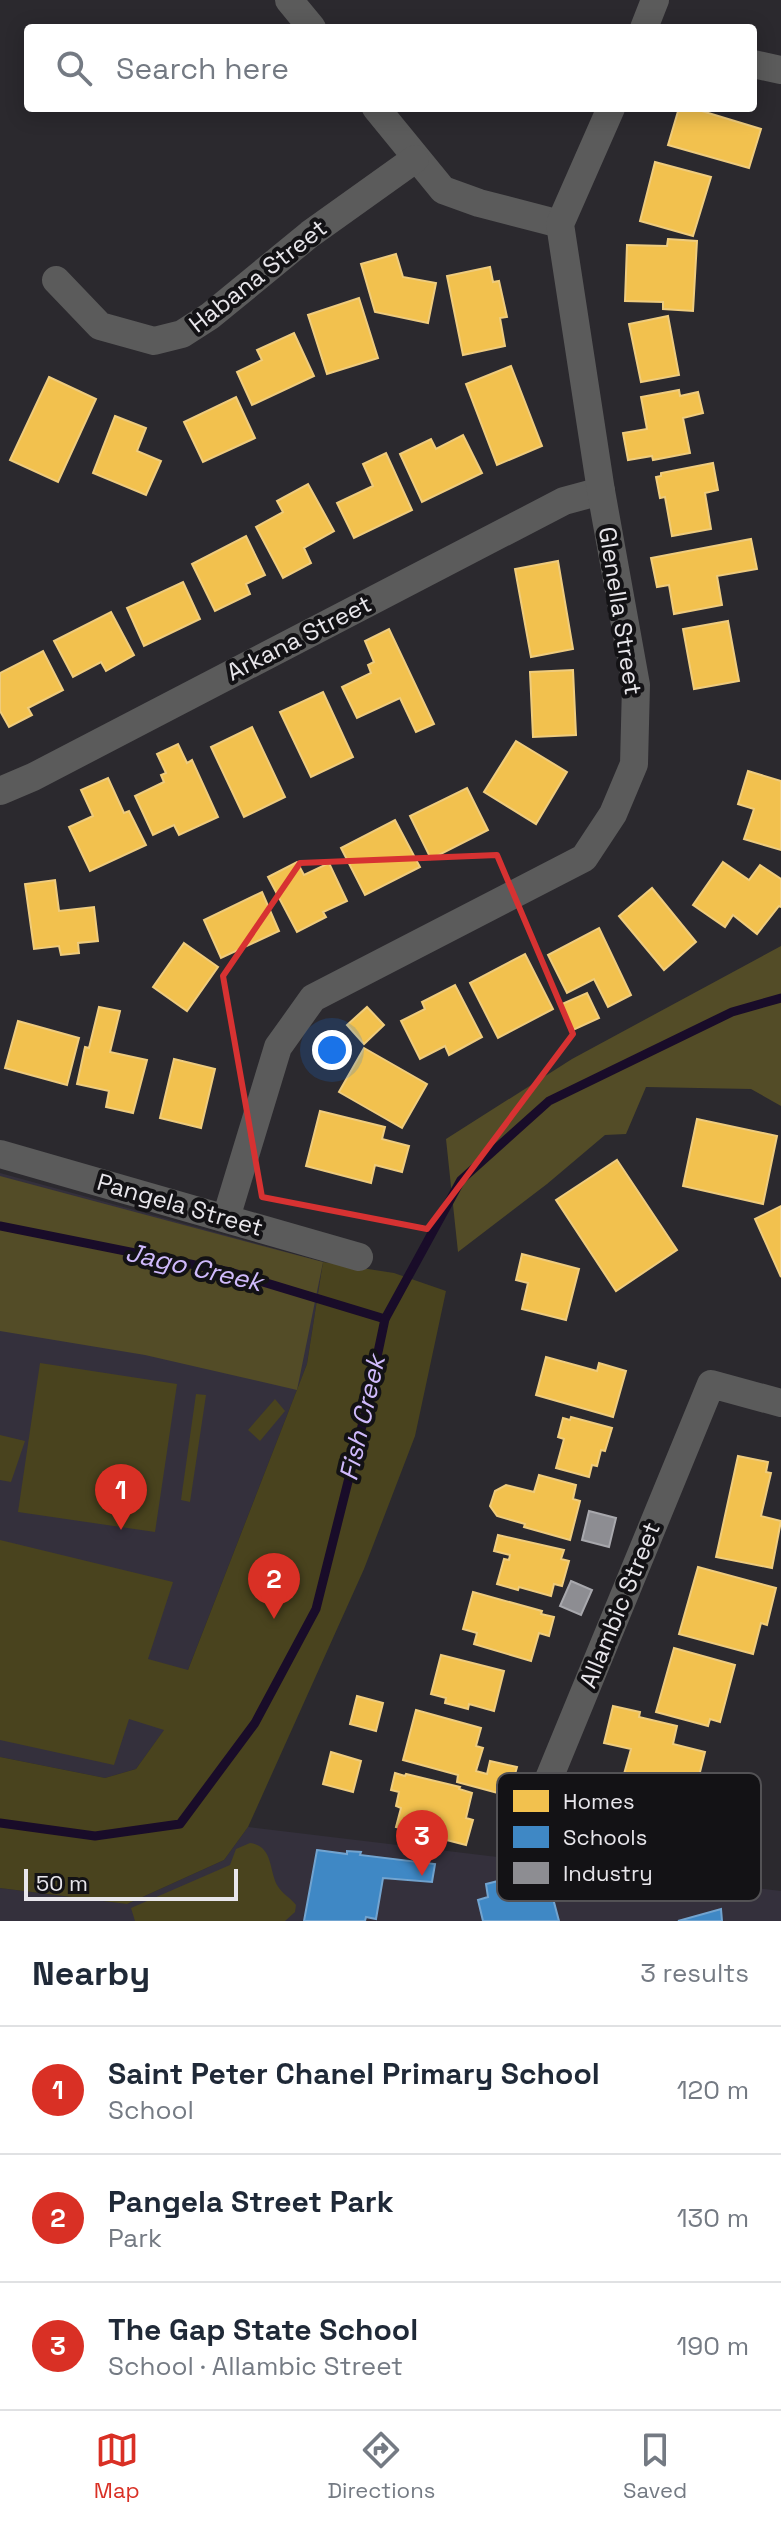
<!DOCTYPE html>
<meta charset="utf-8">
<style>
:root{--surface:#fff;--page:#f2f2f3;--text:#1f2937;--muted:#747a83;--line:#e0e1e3;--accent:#d93025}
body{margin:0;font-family:"Space Grotesk",sans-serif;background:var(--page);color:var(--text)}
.scale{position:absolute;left:24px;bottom:20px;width:214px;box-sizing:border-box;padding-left:8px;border:4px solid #e8e6eb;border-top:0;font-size:22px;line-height:28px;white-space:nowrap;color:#e8e6eb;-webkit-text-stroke:6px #131215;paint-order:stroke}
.you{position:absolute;left:332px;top:1050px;width:28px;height:28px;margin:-20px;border:6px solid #fff;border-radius:50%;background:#1a73e8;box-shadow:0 0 0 12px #1a73e833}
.badge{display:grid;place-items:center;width:52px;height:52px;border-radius:50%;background:var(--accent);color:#fff;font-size:26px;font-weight:700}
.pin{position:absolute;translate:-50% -66px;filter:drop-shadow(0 2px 4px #0008)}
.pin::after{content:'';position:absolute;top:42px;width:28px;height:24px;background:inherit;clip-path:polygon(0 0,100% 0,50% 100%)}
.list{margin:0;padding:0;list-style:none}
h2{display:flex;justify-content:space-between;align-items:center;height:104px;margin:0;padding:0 32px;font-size:34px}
h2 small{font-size:26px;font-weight:400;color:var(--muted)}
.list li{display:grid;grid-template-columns:52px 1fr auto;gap:24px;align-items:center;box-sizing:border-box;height:128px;padding:0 32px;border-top:2px solid var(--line)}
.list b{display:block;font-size:30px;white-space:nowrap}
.list p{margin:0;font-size:26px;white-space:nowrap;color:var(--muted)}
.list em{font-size:26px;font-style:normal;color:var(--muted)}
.icon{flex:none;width:44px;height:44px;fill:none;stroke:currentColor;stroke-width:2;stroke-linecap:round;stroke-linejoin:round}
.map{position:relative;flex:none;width:781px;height:1921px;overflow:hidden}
.search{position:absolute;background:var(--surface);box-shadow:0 4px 20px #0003;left:24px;right:24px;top:24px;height:88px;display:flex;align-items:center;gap:20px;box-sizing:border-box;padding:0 28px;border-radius:8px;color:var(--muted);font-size:30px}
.sheet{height:488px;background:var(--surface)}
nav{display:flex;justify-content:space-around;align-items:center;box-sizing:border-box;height:112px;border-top:2px solid var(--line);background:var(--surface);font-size:22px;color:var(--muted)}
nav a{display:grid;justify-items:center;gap:4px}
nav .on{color:var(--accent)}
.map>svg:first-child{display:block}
</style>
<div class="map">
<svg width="781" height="1921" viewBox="0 0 781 1921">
<rect width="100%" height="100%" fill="#2b292e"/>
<g fill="#34303c">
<polygon points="0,1173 323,1262 307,1364 165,1729 136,1769 105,1778 0,1757"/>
<polygon points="248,1827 781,1891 781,1921 0,1921 0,1888 127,1904 224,1860"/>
</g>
<g fill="#49431e">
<polygon points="323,1262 394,1273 446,1291 415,1436 364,1569 248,1827 224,1860 127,1904 0,1888 0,1757 105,1778 136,1769 164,1730 129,1719 114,1765 0,1740 0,1540 173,1582 148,1659 188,1670 307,1364"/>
<polygon points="40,1363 177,1384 155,1532 18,1512"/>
<polygon points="196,1394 206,1395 190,1502 181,1500"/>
<polygon points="275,1399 285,1411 260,1441 248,1430"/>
<polygon points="0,1435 25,1441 11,1482 0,1480"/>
<path d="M250,1843C273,1846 269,1870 277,1885C282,1894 290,1897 296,1905L295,1912L285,1921H135L131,1908L230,1865L236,1849Z"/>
</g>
<g fill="#534c27">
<polygon points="781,946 781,1106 751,1089 646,1087 626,1134 605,1135 547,1184 458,1252 446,1139 572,1059"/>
<polygon points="0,1176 323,1262 297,1390 145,1355 0,1331"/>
</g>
<g fill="#f2c14e" stroke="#efcc7d" stroke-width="2">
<polygon points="679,108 692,108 761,129 749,168 668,145"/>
<polygon points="655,162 711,177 693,236 640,221"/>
<polygon points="668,239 697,241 693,311 663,309 663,302 625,301 627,245 667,246"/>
<polygon points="396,254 403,277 436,283 428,323 375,312 361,264"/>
<polygon points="490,267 493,282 499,281 507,317 500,318 505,346 463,355 447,276"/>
<polygon points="359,298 378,358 327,374 308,315"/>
<polygon points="668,316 679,375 641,382 629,324"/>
<polygon points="294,333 314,376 252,405 237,372 262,360 257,350"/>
<polygon points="511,366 542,446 497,465 466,384"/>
<polygon points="49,377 96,399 58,482 10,460"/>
<polygon points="679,390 680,396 698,392 703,413 683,418 690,453 653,460 652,456 628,460 623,433 647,429 641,397"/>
<polygon points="236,397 255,438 203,462 184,422"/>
<polygon points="115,416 146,428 137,451 161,461 146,495 93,473"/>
<polygon points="463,435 482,473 422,502 400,454 431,439 436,449"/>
<polygon points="386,453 412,510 354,538 337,503 373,486 363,464"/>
<polygon points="713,463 718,490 705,493 711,529 672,536 665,497 660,498 656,477 661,476 661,473"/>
<polygon points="308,484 334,531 304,548 311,563 283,578 256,527 283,512 277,501"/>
<polygon points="246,536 265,575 246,584 250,594 215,611 192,564"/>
<polygon points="751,539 757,569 717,576 722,605 674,614 669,585 657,587 651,558"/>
<polygon points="558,561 573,649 531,657 515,569"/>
<polygon points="183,582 200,619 144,646 127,608"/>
<polygon points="111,612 134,655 106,671 101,662 73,677 54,641"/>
<polygon points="728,621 739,681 694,689 683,629"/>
<polygon points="389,629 434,724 416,732 400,698 357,718 342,687 371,673 368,665 374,662 365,641"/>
<polygon points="43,651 63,690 28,708 32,715 9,727 0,711 0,673"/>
<polygon points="573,670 576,735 533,737 530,672"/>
<polygon points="323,692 353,757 311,777 280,712"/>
<polygon points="252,727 285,797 244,817 211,747"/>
<polygon points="516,741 567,772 536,824 484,792"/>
<polygon points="178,744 187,763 192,760 218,817 179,835 174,825 153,835 135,796 164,782 161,775 166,773 157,754"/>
<polygon points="748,771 781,781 781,850 744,839 754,809 738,804"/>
<polygon points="108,778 124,813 129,811 146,845 90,871 69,827 93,816 81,790"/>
<polygon points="467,788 488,830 431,859 410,816"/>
<polygon points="395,820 420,867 365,895 341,848"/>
<polygon points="297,862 304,875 329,863 347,901 323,912 326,917 297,932 268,877"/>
<polygon points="723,862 749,880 760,865 781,879 781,907 779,906 757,934 733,915 725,927 693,905"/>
<polygon points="55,880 59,911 94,907 98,941 78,943 79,953 61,955 59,946 34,949 25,884"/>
<polygon points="652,888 696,942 664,970 619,916"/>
<polygon points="262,892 279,931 221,958 204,920"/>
<polygon points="599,928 631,995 608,1007 594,979 567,993 548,955"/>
<polygon points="184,943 218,967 187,1011 153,987"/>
<polygon points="525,954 553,1009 498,1038 470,983"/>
<polygon points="455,985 482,1037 449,1055 445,1046 420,1059 401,1021 425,1009 422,1002"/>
<polygon points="587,993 599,1018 573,1030 562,1004"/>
<polygon points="99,1007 120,1011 110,1052 147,1060 133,1113 106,1107 109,1091 77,1084 85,1047 89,1048"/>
<polygon points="367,1007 384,1025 364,1044 347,1025"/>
<polygon points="18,1021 79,1038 67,1085 5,1068"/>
<polygon points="364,1048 427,1084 402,1128 339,1092"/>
<polygon points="174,1059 215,1069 201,1128 160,1118"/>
<polygon points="320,1111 385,1127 382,1139 409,1146 402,1172 375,1165 371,1183 306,1166"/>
<polygon points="697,1119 777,1136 763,1204 683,1186"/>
<polygon points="617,1160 677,1250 616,1291 556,1200"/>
<polygon points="781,1206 781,1277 755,1219"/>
<polygon points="522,1254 579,1269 566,1320 522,1309 528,1283 516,1280"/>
<polygon points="546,1357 597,1371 599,1363 626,1371 613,1417 536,1395"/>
<polygon points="571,1417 612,1428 605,1451 601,1450 597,1466 592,1465 589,1477 556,1468 564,1439 558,1437 563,1418 570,1420"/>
<polygon points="738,1456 768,1462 766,1472 771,1473 761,1516 781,1521 772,1568 716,1557"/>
<polygon points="539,1475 576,1485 573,1499 580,1501 570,1540 524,1527 525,1524 497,1516 490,1506 495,1491 506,1485 534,1492"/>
<polygon points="498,1535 564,1550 561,1559 569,1561 562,1586 554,1584 551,1596 519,1587 518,1590 497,1584 504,1559 509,1560 510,1555 494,1551"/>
<polygon points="698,1567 776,1588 767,1625 761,1623 753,1654 679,1634"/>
<polygon points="473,1592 542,1611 541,1614 554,1617 549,1636 539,1633 531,1661 474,1644 477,1633 463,1629"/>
<polygon points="674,1648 735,1665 720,1722 710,1719 708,1726 656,1712"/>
<polygon points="441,1655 504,1671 494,1711 469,1704 468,1709 445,1703 446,1698 431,1694"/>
<polygon points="357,1696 383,1703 376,1731 350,1724"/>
<polygon points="613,1706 640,1712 639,1717 677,1726 673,1744 705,1752 695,1792 677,1787 675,1794 637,1785 639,1778 624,1774 631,1749 604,1743"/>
<polygon points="416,1710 481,1728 476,1746 483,1748 476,1771 487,1774 490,1761 517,1767 509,1796 457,1782 458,1775 403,1760"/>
<polygon points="331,1752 361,1761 353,1792 323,1784"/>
<polygon points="395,1773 405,1776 406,1774 460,1787 459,1789 472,1793 466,1818 473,1820 466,1845 396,1827 401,1808 396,1806 399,1792 391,1790"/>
</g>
<g fill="#3f88c5" stroke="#72a4d0" stroke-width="2">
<polygon points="317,1850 347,1854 347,1851 361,1852 360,1855 435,1864 432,1882 383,1878 376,1919 366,1917 365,1921 304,1921"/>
<polygon points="546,1872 559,1921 483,1921 478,1900 488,1897 486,1884 506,1879 508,1883"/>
<polygon points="721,1909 722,1921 678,1921"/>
</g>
<g fill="#8d8d92" stroke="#a8a8ad" stroke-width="2">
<polygon points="589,1511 616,1518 609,1547 582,1540"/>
<polygon points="571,1581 592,1590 581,1615 560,1606"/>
</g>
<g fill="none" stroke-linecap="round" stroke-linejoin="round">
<g stroke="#190c29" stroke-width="9">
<polyline points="0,1226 230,1272 385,1319"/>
<polyline points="0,1823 95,1836 180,1824 255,1723 316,1609 365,1414 385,1319 461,1180 549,1101 732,1012 781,998"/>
</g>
<g stroke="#5b5b5b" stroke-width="28">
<polyline points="289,0 312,28"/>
<polyline points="644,28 655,0"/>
<polyline points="753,64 781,70"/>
<polyline points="376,108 443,190 479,203 560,224"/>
<polyline points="56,280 100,326 154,341 182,334 210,316 310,234 415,159"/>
<polyline points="0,791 33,777 564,501 601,491"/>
<polyline points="0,1154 359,1257"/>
<polyline points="226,1218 278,1047 313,998 584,858 613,814 634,764 636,685 601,491 560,224 611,108"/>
<polyline points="529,1827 711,1384 781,1403"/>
</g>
</g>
<path fill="none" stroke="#d73232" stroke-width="6" stroke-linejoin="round" d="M497,855L573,1034L427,1229L262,1197L223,976L300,863Z"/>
<g text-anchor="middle" stroke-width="8" stroke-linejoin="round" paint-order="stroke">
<g font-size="24" fill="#e8e6eb" stroke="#131215">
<text transform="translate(258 276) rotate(-38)" y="8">Habana Street</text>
<text transform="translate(620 611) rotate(81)" y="8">Glenella Street</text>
<text transform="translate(299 638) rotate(-27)" y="8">Arkana Street</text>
<text transform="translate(180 1205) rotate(16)" y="8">Pangela Street</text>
<text transform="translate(620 1605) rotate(-68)" y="8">Allambic Street</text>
</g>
<g font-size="26" font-style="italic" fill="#d0bafc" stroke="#131215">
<text transform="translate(194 1267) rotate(13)" y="9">Jago Creek</text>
<text transform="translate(362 1418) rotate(-77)" y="9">Fish Creek</text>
</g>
</g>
<rect x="497" y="1773" width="264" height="128" rx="12" fill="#131215" stroke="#535255" stroke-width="2"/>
<rect x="513" y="1790" width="36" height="22" fill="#f2c14e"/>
<rect x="513" y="1826" width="36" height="22" fill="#3f88c5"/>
<rect x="513" y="1862" width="36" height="22" fill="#8d8d92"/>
<g font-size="22" fill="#e8e6eb">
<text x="563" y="1809">Homes</text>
<text x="563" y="1845">Schools</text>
<text x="563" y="1881">Industry</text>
</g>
</svg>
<div class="scale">50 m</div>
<div class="you"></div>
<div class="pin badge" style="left:121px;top:1530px">1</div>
<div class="pin badge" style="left:274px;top:1619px">2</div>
<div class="pin badge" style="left:422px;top:1876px">3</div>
<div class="search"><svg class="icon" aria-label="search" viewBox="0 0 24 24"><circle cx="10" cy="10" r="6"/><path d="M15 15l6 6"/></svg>Search here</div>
</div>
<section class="sheet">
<h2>Nearby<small>3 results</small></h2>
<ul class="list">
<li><span class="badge">1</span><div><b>Saint Peter Chanel Primary School</b><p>School</p></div><em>120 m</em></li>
<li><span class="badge">2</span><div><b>Pangela Street Park</b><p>Park</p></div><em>130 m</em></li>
<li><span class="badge">3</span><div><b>The Gap State School</b><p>School · Allambic Street</p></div><em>190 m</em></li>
</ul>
</section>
<nav>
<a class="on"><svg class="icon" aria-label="map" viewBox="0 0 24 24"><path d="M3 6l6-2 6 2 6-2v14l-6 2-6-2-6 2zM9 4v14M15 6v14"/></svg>Map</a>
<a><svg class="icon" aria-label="directions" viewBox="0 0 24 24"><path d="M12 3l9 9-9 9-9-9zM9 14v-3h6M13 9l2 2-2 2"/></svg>Directions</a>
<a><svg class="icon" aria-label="saved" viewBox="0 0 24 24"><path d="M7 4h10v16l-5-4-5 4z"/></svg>Saved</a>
</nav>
